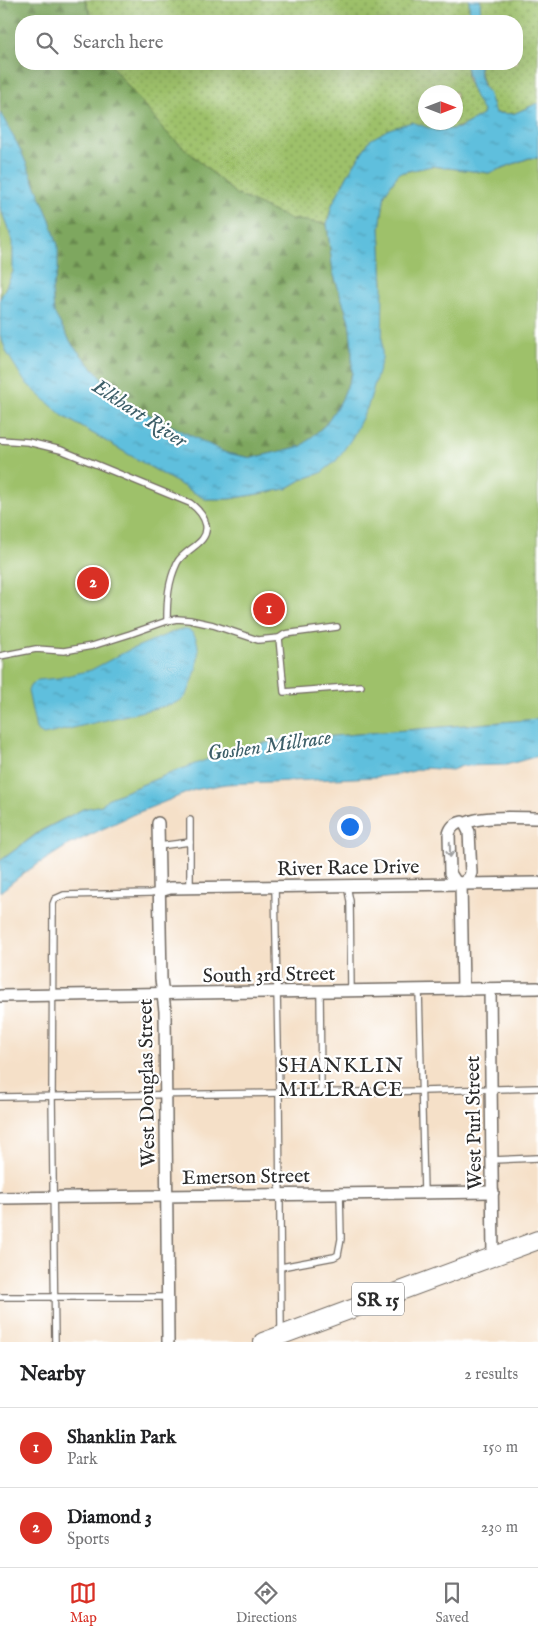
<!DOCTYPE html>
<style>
:root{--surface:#fff;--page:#f2f2f2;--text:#202124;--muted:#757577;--line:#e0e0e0;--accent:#d93025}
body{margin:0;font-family:"IM FELL English",serif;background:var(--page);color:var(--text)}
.compass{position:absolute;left:418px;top:85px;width:45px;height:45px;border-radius:50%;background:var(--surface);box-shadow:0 5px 20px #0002;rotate:90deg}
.you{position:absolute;left:349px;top:826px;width:18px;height:18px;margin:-12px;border:4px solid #fff;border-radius:50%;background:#1a73e8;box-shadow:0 0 0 8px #1a73e833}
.badge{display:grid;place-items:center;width:32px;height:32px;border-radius:50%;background:var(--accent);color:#fff;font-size:16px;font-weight:700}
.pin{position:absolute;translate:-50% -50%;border:2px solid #fff;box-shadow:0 1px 5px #0006}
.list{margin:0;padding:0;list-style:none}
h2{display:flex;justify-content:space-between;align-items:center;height:65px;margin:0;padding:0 20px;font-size:21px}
h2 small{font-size:16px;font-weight:400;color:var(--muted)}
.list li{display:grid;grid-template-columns:32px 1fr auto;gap:15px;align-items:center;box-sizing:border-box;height:80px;padding:0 20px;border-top:1px solid var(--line)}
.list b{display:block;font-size:19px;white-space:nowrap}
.list p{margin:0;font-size:16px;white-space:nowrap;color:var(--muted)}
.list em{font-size:16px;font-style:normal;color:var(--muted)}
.icon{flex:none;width:28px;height:28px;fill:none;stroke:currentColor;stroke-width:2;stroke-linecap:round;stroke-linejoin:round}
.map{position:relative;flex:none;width:538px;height:1342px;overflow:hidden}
.search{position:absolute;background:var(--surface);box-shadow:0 5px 20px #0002;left:15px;right:15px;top:15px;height:55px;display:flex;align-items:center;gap:12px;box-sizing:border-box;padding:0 18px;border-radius:20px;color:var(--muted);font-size:19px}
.sheet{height:225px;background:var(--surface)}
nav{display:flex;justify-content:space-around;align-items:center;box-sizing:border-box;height:70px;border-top:1px solid var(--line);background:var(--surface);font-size:14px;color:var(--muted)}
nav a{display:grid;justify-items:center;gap:2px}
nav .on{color:var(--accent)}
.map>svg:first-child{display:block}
</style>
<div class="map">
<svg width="538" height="1342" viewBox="0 0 538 1342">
<defs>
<pattern id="grass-dots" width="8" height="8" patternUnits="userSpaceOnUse" patternTransform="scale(1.25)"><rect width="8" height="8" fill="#9ec16a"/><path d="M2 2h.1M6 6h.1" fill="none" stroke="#819d57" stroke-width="1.8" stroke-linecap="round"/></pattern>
<pattern id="forest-firs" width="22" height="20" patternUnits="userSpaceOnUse" patternTransform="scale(1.25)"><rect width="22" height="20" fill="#7ea75e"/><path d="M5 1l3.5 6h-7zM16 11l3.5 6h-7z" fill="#67884e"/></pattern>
<pattern id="water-ripples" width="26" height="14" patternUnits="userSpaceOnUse" patternTransform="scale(1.25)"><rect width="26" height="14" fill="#5fbfdd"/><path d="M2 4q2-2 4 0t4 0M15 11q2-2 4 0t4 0" fill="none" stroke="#4f9bb3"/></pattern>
</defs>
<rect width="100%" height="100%" fill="#fff"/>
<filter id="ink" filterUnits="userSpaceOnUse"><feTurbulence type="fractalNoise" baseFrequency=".02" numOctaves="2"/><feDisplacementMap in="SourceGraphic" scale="10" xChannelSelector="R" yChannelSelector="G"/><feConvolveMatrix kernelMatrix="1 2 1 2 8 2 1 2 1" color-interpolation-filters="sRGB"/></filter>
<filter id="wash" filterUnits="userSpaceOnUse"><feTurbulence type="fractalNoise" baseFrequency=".0096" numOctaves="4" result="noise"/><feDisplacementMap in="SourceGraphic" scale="20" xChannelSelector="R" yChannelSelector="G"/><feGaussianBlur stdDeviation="1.12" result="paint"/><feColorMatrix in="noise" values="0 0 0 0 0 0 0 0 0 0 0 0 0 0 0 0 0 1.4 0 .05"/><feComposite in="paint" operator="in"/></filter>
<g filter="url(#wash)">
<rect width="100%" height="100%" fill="#f5e0c8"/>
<g fill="url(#grass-dots)" stroke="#64764a" fill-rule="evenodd">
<polygon points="85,0 469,0 470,21 93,21"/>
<path d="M480,0H538V103L513,114L495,113C489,96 480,83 479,64H517V21H481Z"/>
<path d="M110,64H466L467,80L484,111L482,115C465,125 449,134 428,129L370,140L348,174L332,205L327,224L290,219L236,194L165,131ZM426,92H456V122H426Z"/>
</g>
<polygon fill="url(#forest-firs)" stroke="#546944" points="0,0 85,0 93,21 21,21 21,64 110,64 165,131 236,194 290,219 327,224 333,272 349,321 352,347 352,373 341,401 325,425 302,446 252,458 226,453 138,409 116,394 73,346 54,313 52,290 58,270 50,220 21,151 0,112"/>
<g fill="#9ec16a" stroke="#64764a">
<polygon points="530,158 538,158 538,719 275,741 256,745 201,762 161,777 107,799 102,805 83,809 40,831 0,861 0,335 7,353 63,416 205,499 230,499 286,489 303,479 321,473 383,285 380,228 385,193 399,173 432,166 489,173"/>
<polygon points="0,207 13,242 13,272 0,299"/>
</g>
<g fill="url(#water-ripples)" stroke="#457584">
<polygon points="469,0 480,0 481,21 470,21"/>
<path d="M466,64H479L480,76L483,86L488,92L495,113L513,114L538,103V158H529L489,173L432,166L399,173L385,193L380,228L383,285L382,359L368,406L352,438L336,461L321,473L303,479L286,489L230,499H205L63,416L25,382L7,353L0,335V299L13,272V242L0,207V112L21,151L50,220L58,245V270L52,290L54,313L73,346L116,394L138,409L226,453L252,458L302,446L325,425L341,401L352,374V347L349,321L333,272L327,224L332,205L348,174L370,140L389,129L412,122L437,131L459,128L482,115L483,111C473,95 468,83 466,64Z"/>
<path d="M178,630C182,630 187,629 190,631C207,641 194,686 184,698C181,701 177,702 173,704L48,734L43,735L36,729L28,691L30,686L38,680L58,678L91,670L127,651Z"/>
<path d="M538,719V756L506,765L462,766L452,770L425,768L402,774L376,777L226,784L194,790L132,815L67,846L24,873L0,892V861L41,831L83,809L102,805L107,799C162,777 217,752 275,741Z"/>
</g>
</g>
<g filter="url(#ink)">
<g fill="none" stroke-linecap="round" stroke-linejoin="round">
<g stroke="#726a62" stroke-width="8">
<g id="service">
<path d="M0,440L28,442L61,450L190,503C198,509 204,515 206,525C209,544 184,549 177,563C168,582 167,600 167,621"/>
<polyline points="279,638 284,692 361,686"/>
<polyline points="0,656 36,649 64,651 92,646 130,634 167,621 177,619 190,620 213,625 258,640 279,638 285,634 337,627"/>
<polyline points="190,820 190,888"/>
<polyline points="159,846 190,842"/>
<polyline points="347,886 350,901 351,991"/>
<polyline points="275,887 279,1093 281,1332"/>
<polyline points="419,990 424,1192"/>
<polyline points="320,992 321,1092"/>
<polyline points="0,1097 422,1091 538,1088"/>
<polyline points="493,1160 538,1158"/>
<polyline points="281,1267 334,1257 338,1255 341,1239 340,1193"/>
<polyline points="0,1297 167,1297"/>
<polyline points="55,1342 52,1096 53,904 55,899 64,895 150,893 160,891"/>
</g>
</g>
<g stroke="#726a62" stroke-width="14">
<g id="minor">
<polyline points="158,823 161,979 165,1011 168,1342"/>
<path d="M461,884L455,881L450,873L449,834C451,827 454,824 462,822L465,824C477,815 522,818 538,818"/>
<polyline points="461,884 463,989"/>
<polyline points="461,884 469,878 471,873 469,832 465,824"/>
<polyline points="160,891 170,888 538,883"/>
<polyline points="490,989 493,1257"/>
<polyline points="0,996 538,988"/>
<polyline points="0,1198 493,1192"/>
</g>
</g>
<g stroke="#726a62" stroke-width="20">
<polyline id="primary" points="263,1342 538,1240"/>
</g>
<use href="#service" stroke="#fff" stroke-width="5.5"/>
<use href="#minor" stroke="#fff" stroke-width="11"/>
<use href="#primary" stroke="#fff" stroke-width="18"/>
</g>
<defs><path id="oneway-shaft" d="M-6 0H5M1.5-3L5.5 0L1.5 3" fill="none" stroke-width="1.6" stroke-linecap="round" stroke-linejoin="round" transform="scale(1.25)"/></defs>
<use stroke="#a0a0a0" href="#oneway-shaft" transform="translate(450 850) rotate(88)"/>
</g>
<g text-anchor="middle" stroke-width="4.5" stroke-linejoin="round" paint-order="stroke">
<rect fill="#fff" stroke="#6b6b6b" stroke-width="1" x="352" y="1282.5" width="52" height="33" rx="4"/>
<g font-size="19" font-weight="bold" fill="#2b2b2b">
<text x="378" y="1306">SR 15</text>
</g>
<g font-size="20" fill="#2b2b2b" stroke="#fff">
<text transform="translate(348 867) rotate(-1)" y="7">River Race Drive</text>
<text transform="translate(269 974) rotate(-1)" y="7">South 3rd Street</text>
<text transform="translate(146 1083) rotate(-91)" y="7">West Douglas Street</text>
<text transform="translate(473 1123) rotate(-91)" y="7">West Purl Street</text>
<text transform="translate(246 1176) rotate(-1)" y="7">Emerson Street</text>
</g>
<g font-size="21" font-style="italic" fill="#3d5f69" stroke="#fff">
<text transform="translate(140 413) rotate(33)" y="7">Elkhart River</text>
<text transform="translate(269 745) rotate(-8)" y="7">Goshen Millrace</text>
</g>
<g font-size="21" letter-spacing="1" fill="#2b2b2b" stroke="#fff">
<text x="341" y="1072">SHANKLIN<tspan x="341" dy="24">MILLRACE</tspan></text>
</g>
</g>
</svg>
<svg class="compass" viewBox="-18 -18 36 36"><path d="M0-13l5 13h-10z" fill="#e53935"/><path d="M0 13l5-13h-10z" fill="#757577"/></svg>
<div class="you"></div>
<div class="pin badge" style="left:269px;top:609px">1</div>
<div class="pin badge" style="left:93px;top:583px">2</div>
<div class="search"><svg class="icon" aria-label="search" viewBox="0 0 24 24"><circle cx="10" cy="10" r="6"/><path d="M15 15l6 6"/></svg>Search here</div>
</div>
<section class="sheet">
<h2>Nearby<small>2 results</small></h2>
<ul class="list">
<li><span class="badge">1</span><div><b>Shanklin Park</b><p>Park</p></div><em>150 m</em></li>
<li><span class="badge">2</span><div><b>Diamond 3</b><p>Sports</p></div><em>230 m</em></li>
</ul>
</section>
<nav>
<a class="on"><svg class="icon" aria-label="map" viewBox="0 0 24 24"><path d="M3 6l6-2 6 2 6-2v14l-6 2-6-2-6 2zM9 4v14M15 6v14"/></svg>Map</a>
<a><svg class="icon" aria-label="directions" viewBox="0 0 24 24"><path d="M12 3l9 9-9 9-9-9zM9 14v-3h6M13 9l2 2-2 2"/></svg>Directions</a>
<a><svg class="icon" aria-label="saved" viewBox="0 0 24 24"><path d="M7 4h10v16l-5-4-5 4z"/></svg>Saved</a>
</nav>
